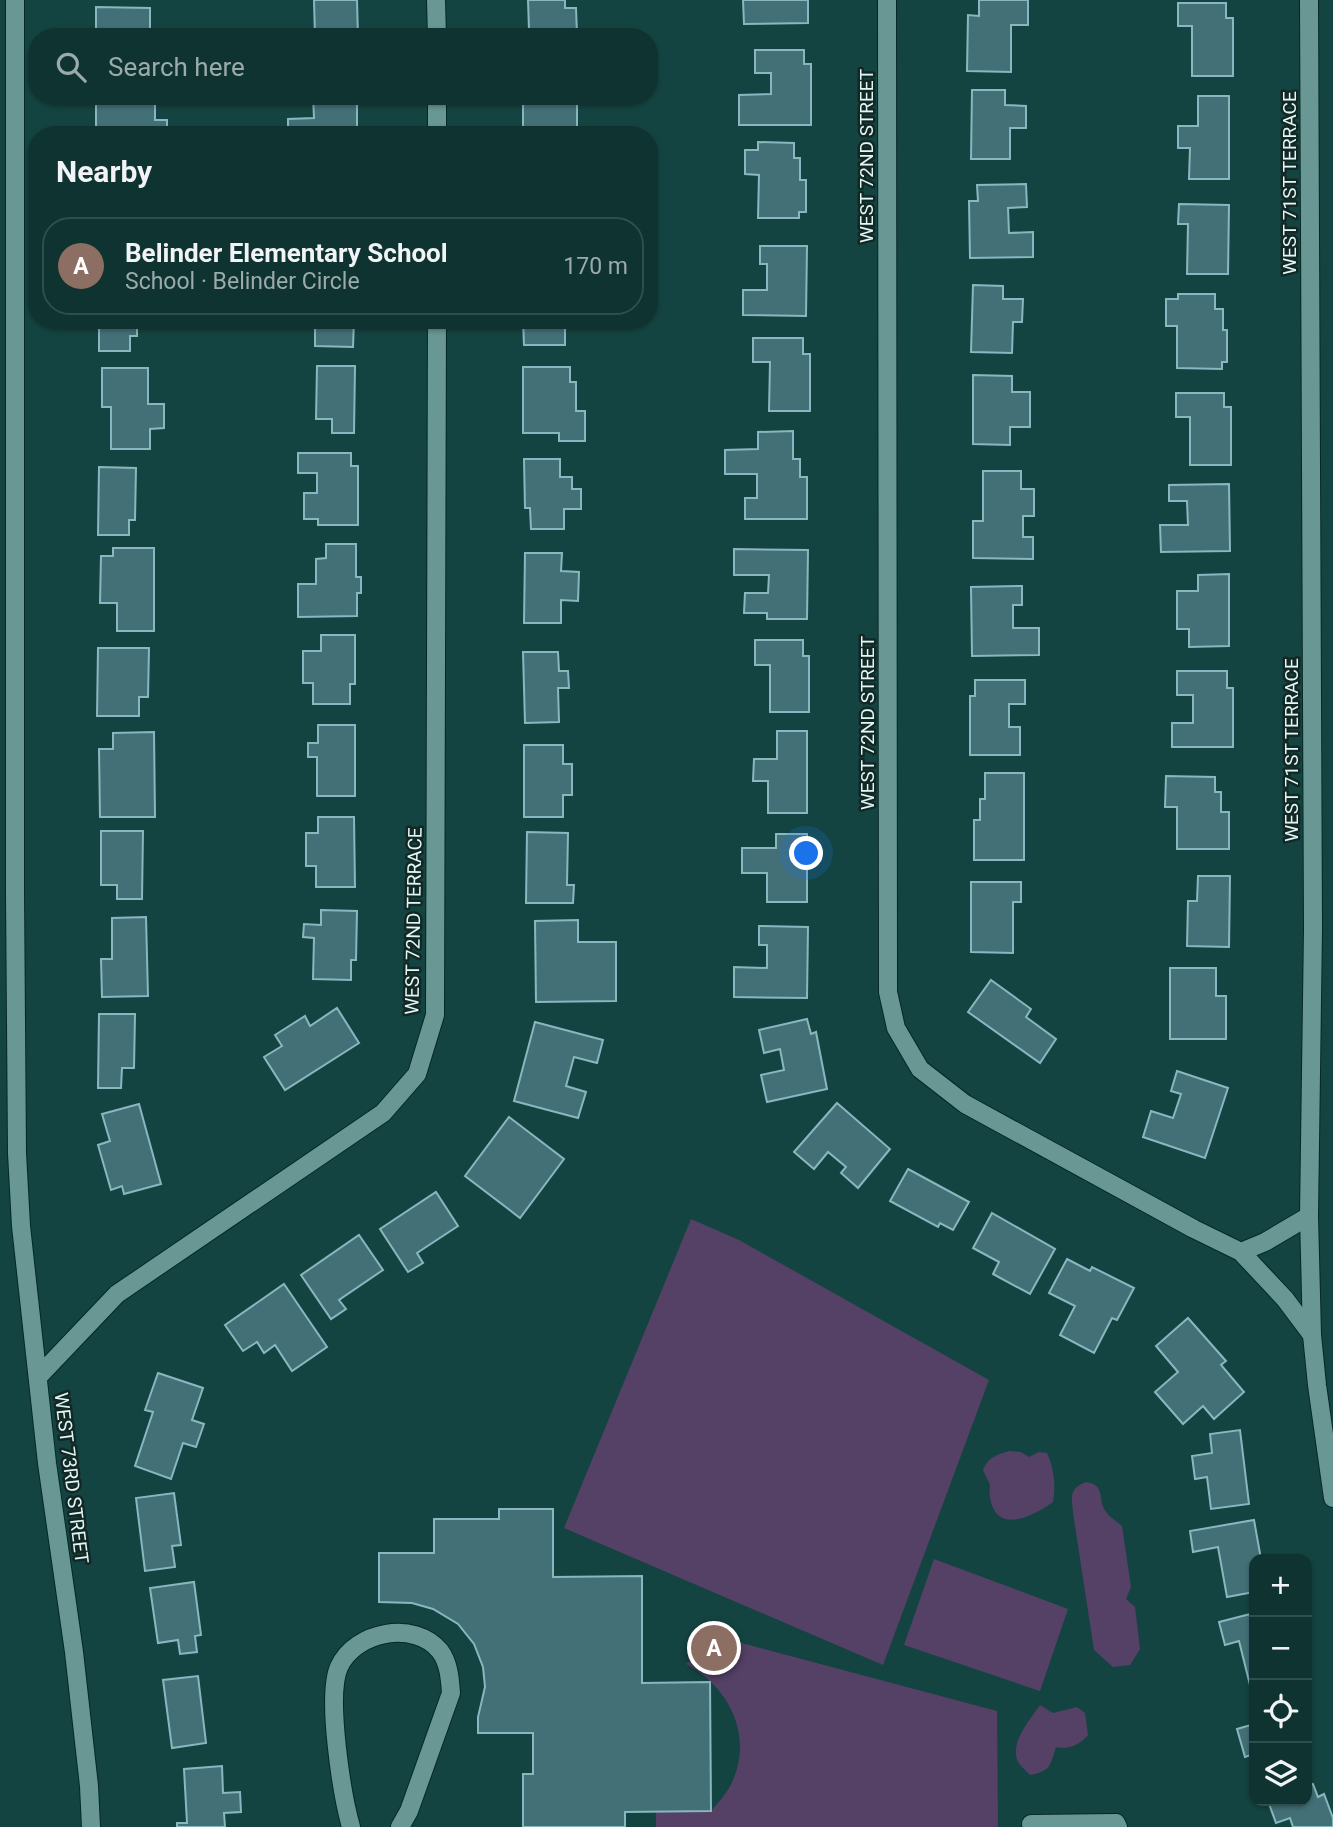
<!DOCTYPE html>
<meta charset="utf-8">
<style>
:root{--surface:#0f3331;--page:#183b39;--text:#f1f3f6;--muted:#9baaab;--line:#2f4e4d;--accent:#d6ab8b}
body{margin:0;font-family:Roboto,sans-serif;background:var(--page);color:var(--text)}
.controls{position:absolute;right:21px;bottom:21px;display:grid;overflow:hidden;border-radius:14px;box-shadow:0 2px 5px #0004}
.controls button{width:63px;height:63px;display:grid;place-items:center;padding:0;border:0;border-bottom:2px solid var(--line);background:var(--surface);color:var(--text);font:35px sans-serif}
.you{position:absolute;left:807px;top:854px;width:24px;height:24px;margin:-18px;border:5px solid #fff;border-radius:50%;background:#1a73e8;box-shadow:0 0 0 10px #1a73e833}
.badge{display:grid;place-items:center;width:46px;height:46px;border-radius:50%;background:var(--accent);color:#fff;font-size:23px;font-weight:700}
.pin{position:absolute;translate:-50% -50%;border:4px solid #fff;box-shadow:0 2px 7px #0006}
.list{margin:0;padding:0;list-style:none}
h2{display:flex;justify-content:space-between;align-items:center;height:91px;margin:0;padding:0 28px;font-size:30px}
h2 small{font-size:23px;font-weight:400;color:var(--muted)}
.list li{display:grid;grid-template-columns:46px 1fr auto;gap:21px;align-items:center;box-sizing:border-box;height:98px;margin:0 14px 14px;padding:0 14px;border:2px solid var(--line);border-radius:28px}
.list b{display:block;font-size:26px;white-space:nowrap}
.list p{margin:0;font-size:23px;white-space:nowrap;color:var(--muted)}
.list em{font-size:23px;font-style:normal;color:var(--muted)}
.icon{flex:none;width:38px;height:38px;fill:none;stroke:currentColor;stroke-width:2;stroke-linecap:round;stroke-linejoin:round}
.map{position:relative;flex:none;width:1333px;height:1827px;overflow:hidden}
.search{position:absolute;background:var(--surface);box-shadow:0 2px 5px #0004;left:28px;top:28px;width:630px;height:77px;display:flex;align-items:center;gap:18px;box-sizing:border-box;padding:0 24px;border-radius:28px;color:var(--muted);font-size:26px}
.panel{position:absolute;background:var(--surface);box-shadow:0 2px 5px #0004;left:28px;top:126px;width:630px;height:203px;border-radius:28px}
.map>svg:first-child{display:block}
</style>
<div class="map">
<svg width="1333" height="1827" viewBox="0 0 1333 1827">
<rect width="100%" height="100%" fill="#144441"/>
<g fill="#554066">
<polygon points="691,1219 739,1240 989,1380 883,1665 564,1528"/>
<path d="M1009,1451L1021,1452L1029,1457L1039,1452L1047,1453C1054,1468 1056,1486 1053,1502C1033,1516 996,1536 990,1497C989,1493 990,1489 990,1486C989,1481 985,1475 983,1470C988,1457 997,1455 1009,1451Z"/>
<path d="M1086,1482C1105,1485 1098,1496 1104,1509C1108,1516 1116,1521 1122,1526L1131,1587L1126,1599L1135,1607L1140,1649L1130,1665L1113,1667L1094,1650L1073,1513C1072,1497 1068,1489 1086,1482Z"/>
<polygon points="934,1559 1068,1609 1040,1691 904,1645"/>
<path d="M719,1637L997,1711L998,1827H656V1812L711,1811C719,1802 728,1792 733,1780C753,1734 728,1686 686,1664Z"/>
<path d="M1040,1705L1053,1713L1077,1707L1085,1713L1088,1735C1080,1745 1068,1750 1056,1747C1050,1766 1051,1771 1030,1775C1027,1771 1021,1767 1018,1762C1009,1743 1030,1720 1040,1705Z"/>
</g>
<g fill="#437077" stroke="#88b7bf" stroke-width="2">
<polygon points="314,0 357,0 358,37 315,37"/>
<polygon points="528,0 565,0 565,8 576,8 577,34 564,34 564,37 524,37 524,31 529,30"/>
<polygon points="743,0 808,0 808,23 744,24"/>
<polygon points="979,0 1028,0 1028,25 1011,25 1011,72 967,71 968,15 979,16"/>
<polygon points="1178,3 1226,3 1226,18 1233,18 1233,76 1192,76 1192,26 1178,26"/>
<polygon points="96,7 150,8 150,37 96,37"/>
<polygon points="755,50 804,50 804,64 811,64 811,125 739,125 739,95 771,94 771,73 755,73"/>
<polygon points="972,90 1005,90 1005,105 1026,106 1026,128 1010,128 1010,159 971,159"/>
<polygon points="117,96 155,96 155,120 167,120 167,134 96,135 96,100 117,99"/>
<polygon points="313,96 357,96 357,135 288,135 288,119 314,118"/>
<polygon points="523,96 577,96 577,133 566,133 566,135 523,135"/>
<polygon points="1198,96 1229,96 1229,179 1189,179 1190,148 1178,148 1178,126 1198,126"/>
<polygon points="758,142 794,143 794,158 800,158 800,180 806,180 806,212 799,212 799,218 758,218 759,175 745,174 745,150 758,150"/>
<polygon points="1026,184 1027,207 1008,208 1009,233 1033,232 1033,257 970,258 969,201 978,201 977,185"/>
<polygon points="1179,204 1229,205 1228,274 1187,274 1188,224 1178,224"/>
<polygon points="760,246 807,246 806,316 743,315 743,290 767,290 767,264 760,264"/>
<polygon points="973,285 1003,286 1003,299 1023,299 1022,322 1013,322 1012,353 971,352"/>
<polygon points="1178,294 1215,294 1215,309 1223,309 1223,330 1227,330 1227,362 1222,362 1222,369 1177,368 1177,326 1166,326 1166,299 1178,299"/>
<polygon points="99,320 137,320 137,336 130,336 130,351 99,351"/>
<polygon points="315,320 354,320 353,347 315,346"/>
<polygon points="523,320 565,320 565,345 524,345"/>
<polygon points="753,338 803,338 803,354 810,354 810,411 769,411 770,362 753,362"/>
<polygon points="317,366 355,366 354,433 332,433 332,419 316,419"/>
<polygon points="523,367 570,367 570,382 576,382 576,411 585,411 585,441 559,441 559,433 523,433"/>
<polygon points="102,368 148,368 148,404 164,404 164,428 150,429 150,449 111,449 111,407 102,407"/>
<polygon points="973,375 1012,376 1012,392 1030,392 1030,427 1010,427 1010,445 973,444"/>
<polygon points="1176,393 1224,393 1224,407 1231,407 1231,465 1190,465 1190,417 1176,417"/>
<polygon points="793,431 793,459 800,459 800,477 807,477 807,519 745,519 745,498 757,498 757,474 725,474 725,450 758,449 758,432"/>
<polygon points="298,453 351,453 351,466 358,466 358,525 318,525 318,519 304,519 304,493 317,493 317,473 298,473"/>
<polygon points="524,459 560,459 560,477 572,477 572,489 581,489 581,509 564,509 564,529 531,529 530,508 525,508"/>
<polygon points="99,467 136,468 135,520 129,520 129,535 98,535"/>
<polygon points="983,471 1021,471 1021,489 1034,489 1034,516 1023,516 1023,537 1033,537 1033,559 973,558 973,521 983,521"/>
<polygon points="1229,484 1230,551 1161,552 1160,525 1188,525 1187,501 1169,501 1169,485"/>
<polygon points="326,544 356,544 356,577 361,577 361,593 357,593 357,616 298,617 298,584 316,584 316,559 326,558"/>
<polygon points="113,548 154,548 154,631 117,631 117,603 100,603 101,556 113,556"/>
<polygon points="734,549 808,550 807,619 767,619 767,613 744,613 745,593 768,593 769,575 734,575"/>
<polygon points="525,553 562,553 561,571 579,572 578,601 561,600 561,623 524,623"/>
<polygon points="1229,574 1229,646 1189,647 1189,629 1177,629 1177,591 1198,591 1198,575"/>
<polygon points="1022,586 1022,605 1013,605 1013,628 1039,628 1039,655 972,656 971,587"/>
<polygon points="321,635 355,635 355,684 350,684 350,704 313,704 313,683 303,683 303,651 321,651"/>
<polygon points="755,640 803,640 803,656 809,656 809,712 770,712 770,665 755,665"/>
<polygon points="98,648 149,648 148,697 139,697 139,716 97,716"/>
<polygon points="523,652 558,652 559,671 568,671 569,688 558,688 559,722 525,723"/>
<polygon points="1177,671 1227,671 1227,688 1233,688 1233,747 1172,747 1172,723 1193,723 1193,695 1177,695"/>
<polygon points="975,680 1025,680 1025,704 1009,704 1009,727 1020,727 1020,755 970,755 970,696 975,696"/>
<polygon points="318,725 355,725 355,796 317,796 317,757 308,757 308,743 318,743"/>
<polygon points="777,731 807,731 807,813 768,813 768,781 753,781 754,759 777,759"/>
<polygon points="154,732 155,817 100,817 99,749 113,749 113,733"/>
<polygon points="524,745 563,745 563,764 572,764 572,795 563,795 563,817 524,817"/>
<polygon points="985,773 1024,773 1024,860 974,860 974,820 980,820 980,799 985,799"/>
<polygon points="1166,776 1215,777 1215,792 1221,792 1221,812 1229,812 1229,849 1177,849 1177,807 1165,807"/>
<polygon points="318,817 354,817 355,887 316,887 316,866 306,866 306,833 318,833"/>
<polygon points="101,831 143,831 142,899 117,899 117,885 101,885"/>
<polygon points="527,832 568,833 567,885 574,885 573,903 526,903"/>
<polygon points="776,834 807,834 807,902 767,902 767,873 742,873 742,848 776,848"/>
<polygon points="1198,876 1230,876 1229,947 1187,946 1188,901 1197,901"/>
<polygon points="971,882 1021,882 1021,902 1013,902 1013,953 971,952"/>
<polygon points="321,910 357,911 356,960 351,960 351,980 313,979 314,938 303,937 304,924 321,925"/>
<polygon points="146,917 148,996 102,997 101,959 112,959 112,918"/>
<polygon points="578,920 578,942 616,942 616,1001 536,1002 535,921"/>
<polygon points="759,926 808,927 807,998 734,997 734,967 767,968 767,945 759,945"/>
<polygon points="1170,968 1216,968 1216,996 1226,996 1226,1039 1170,1039"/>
<polygon points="991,980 1031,1009 1026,1017 1056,1039 1040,1063 968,1012"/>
<polygon points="337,1008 359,1043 285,1090 264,1057 282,1046 275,1035 305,1016 310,1026"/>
<polygon points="99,1014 135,1014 134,1068 122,1068 121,1088 98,1088"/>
<polygon points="807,1019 811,1034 816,1032 827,1089 767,1102 761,1075 784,1070 780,1049 764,1053 759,1030"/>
<polygon points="535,1022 603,1040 597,1063 574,1057 566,1086 586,1092 578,1118 514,1101"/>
<polygon points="1177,1071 1228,1088 1205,1158 1143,1137 1151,1111 1173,1118 1181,1094 1171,1091"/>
<polygon points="837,1103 890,1149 858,1188 841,1173 846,1167 828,1152 814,1169 794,1152"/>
<polygon points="139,1104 161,1184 124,1194 122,1186 111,1190 98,1145 110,1141 102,1114"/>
<polygon points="509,1117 564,1159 520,1218 465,1176"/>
<polygon points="908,1169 969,1202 953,1230 940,1223 938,1227 890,1201"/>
<polygon points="436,1192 458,1226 417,1253 423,1263 408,1272 380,1229"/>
<polygon points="992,1213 1055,1249 1030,1294 993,1274 999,1262 973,1248"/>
<polygon points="359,1235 383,1270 339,1300 346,1309 331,1319 301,1275"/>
<polygon points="1067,1259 1090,1271 1092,1267 1134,1288 1117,1320 1112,1318 1094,1353 1060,1335 1075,1306 1049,1293"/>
<polygon points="284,1284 327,1347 292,1371 275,1345 264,1353 257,1342 243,1351 225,1325"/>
<polygon points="1188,1318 1226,1361 1221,1365 1244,1392 1214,1419 1203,1406 1183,1424 1155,1392 1178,1372 1156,1346"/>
<polygon points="158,1373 203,1388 192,1420 204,1424 196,1447 183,1443 171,1479 135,1466 153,1412 145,1410"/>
<polygon points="1240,1430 1249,1504 1211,1509 1207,1477 1195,1479 1192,1456 1212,1453 1210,1434"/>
<polygon points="174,1493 181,1545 172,1546 175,1567 145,1571 136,1498"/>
<polygon points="499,1509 553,1509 553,1577 642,1576 642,1683 710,1682 711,1811 625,1812 625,1827 523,1827 523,1774 533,1774 533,1733 478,1733 478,1717 485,1687 483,1667 474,1644 458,1624 433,1609 412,1603 379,1602 379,1553 434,1553 434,1519 499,1519"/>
<polygon points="1254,1520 1261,1559 1254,1559 1254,1592 1227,1597 1218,1547 1193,1552 1190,1531"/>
<polygon points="194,1582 201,1635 195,1636 197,1652 180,1654 178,1640 158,1643 150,1588"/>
<polygon points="1254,1613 1254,1688 1251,1689 1239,1641 1225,1645 1219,1622"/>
<polygon points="198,1676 206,1743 172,1748 163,1680"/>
<polygon points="1254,1724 1254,1754 1245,1757 1237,1729"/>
<polygon points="222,1766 223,1793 240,1792 241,1812 224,1813 225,1827 177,1827 177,1823 187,1823 184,1769"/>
<polygon points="1313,1784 1318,1797 1324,1794 1333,1818 1333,1827 1293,1827 1290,1818 1276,1823 1268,1801 1307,1801 1307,1786"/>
</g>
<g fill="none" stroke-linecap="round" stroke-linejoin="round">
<g stroke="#042927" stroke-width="20">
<g id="minor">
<polyline points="15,0 15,892 17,1153 21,1226 47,1463 74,1652 89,1786 91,1827"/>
<polyline points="436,0 437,37"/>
<polyline points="887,0 888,992 896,1028 920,1069 965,1104 1194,1229 1241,1252 1285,1299 1312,1335"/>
<polyline points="1309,0 1313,929 1309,1216 1312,1335 1317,1385 1333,1498"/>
<polyline points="437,135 437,96"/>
<polyline points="1241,1252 1265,1242 1309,1216"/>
<polyline points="38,1377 117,1294 383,1113 417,1074 435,1015 437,320"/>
<polyline points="1031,1824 1116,1823 1118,1827"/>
<path d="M351,1827C342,1795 326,1696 339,1667C355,1631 415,1620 440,1651C449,1663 450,1679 451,1693L409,1811L400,1827"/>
</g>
</g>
<use href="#minor" stroke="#699894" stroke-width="18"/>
</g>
<g text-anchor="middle" stroke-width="5" stroke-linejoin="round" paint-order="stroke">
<g font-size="19" fill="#e0f8f6" stroke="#132725">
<text transform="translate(866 156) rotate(-90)" y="7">WEST 72ND STREET</text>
<text transform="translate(1289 183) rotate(-90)" y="7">WEST 71ST TERRACE</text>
<text transform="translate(867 723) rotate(-90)" y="7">WEST 72ND STREET</text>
<text transform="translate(1291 750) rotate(-90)" y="7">WEST 71ST TERRACE</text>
<text transform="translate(413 921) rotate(-89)" y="7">WEST 72ND TERRACE</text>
<text transform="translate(72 1478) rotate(83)" y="7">WEST 73RD STREET</text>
</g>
</g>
</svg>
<div class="controls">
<button>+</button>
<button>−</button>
<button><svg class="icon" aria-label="locate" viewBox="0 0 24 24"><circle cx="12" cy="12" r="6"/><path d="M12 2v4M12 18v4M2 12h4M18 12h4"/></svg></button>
<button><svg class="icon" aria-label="layers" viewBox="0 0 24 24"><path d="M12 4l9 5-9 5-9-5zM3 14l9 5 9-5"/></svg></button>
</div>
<div class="you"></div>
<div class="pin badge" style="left:714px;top:1648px;background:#8d6e63">A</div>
<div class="search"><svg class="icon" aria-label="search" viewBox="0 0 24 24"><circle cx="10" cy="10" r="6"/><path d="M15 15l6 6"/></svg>Search here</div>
<section class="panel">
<h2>Nearby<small></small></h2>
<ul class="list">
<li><span class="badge" style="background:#8d6e63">A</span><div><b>Belinder Elementary School</b><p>School · Belinder Circle</p></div><em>170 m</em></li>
</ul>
</section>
</div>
